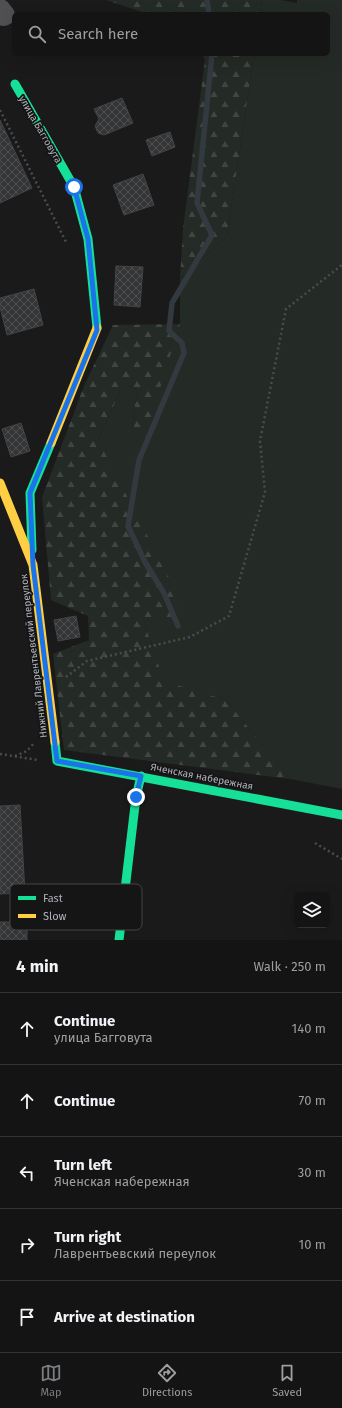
<!DOCTYPE html>
<meta charset="utf-8">
<style>
:root{--surface:#141414;--page:#1d1d1d;--text:#f1f3f6;--muted:#9d9ea0;--line:#333334;--accent:#7a7d82}
body{margin:0;font-family:"Fira Sans",sans-serif;background:var(--page);color:var(--text)}
.controls{position:absolute;right:12px;bottom:12px;display:grid;overflow:hidden;border-radius:6px;box-shadow:0 4px 16px #0002}
.controls button{width:36px;height:36px;display:grid;place-items:center;padding:0;border:0;border-bottom:1px solid var(--line);background:var(--surface);color:var(--text);font:20px sans-serif}
.stop{position:absolute;width:12px;height:12px;margin:-9px;border:3px solid #1a73e8;border-radius:50%;background:#fff}
.stop.end{background:#1a73e8;border-color:#fff;box-shadow:0 1px 4px #0008}
.list{margin:0;padding:0;list-style:none}
h2{display:flex;justify-content:space-between;align-items:center;height:52px;margin:0;padding:0 16px;font-size:17px}
h2 small{font-size:13px;font-weight:400;color:var(--muted)}
.list li{display:grid;grid-template-columns:26px 1fr auto;gap:12px;align-items:center;box-sizing:border-box;height:72px;padding:0 16px;border-top:1px solid var(--line)}
.list b{display:block;font-size:15px;white-space:nowrap}
.list p{margin:0;font-size:13px;white-space:nowrap;color:var(--muted)}
.list em{font-size:13px;font-style:normal;color:var(--muted)}
.icon{flex:none;width:22px;height:22px;fill:none;stroke:currentColor;stroke-width:2;stroke-linecap:round;stroke-linejoin:round}
.map{position:relative;flex:none;width:342px;height:940px;overflow:hidden}
.search{position:absolute;background:var(--surface);box-shadow:0 4px 16px #0002;left:12px;right:12px;top:12px;height:44px;display:flex;align-items:center;gap:10px;box-sizing:border-box;padding:0 14px;border-radius:6px;color:var(--muted);font-size:15px}
.sheet{height:412px;background:var(--surface)}
nav{display:flex;justify-content:space-around;align-items:center;box-sizing:border-box;height:56px;border-top:1px solid var(--line);background:var(--surface);font-size:11px;color:var(--muted)}
nav a{display:grid;justify-items:center;gap:2px}
nav .on{color:var(--accent)}
.map>svg:first-child{display:block}
</style>
<div class="map">
<svg width="342" height="940" viewBox="0 0 342 940">
<defs>
<pattern id="forest-firs" width="22" height="20" patternUnits="userSpaceOnUse"><rect width="22" height="20" fill="#242a25"/><path d="M5 1l3.5 6h-7zM16 11l3.5 6h-7z" fill="#414643"/></pattern>
<pattern id="building-cross-hatch" width="8" height="8" patternUnits="userSpaceOnUse"><rect width="8" height="8" fill="#343536"/><path d="M0 0l8 8M0 8l8-8" fill="none" stroke="#4f5051"/></pattern>
</defs>
<rect width="100%" height="100%" fill="#1a1a1b"/>
<polygon fill="#242a25" points="262,0 281,0 297,3 297,0 342,0 342,789 290,779 226,700 164,682 143,619 98,440 123,385 137,389 132,429 180,324 180,279 227,236 254,54 328,54 328,14 260,14"/>
<g fill="url(#forest-firs)">
<polygon points="106,0 262,0 260,14 148,14"/>
<polygon points="202,54 254,54 227,236 180,279 183,229 205,60"/>
<polygon points="180,324 145,437 132,429 137,389 123,385 98,440 180,599 173,621 143,619 164,681 226,700 290,779 64,750 53,654 89,640 88,616 51,600 42,497 84,386 113,325"/>
</g>
<g fill="none" stroke-linecap="round" stroke-linejoin="round">
<g stroke="#333a3f" stroke-width="5.5">
<polyline points="207,0 209,14"/>
<polyline points="178,626 164,593 145,562 128,526 139,460 184,353 182,343 169,331 172,303 212,235 197,203 212,54"/>
</g>
</g>
<g fill="url(#building-cross-hatch)" stroke="#444447">
<polygon points="122,98 133,123 104,135 98,133 95,126 99,119 94,109"/>
<polygon points="0,120 32,188 0,203"/>
<polygon points="170,132 175,147 152,156 146,140"/>
<polygon points="143,174 154,205 124,215 113,185"/>
<polygon points="116,266 143,267 140,307 114,305"/>
<polygon points="34,289 43,325 7,335 0,307 0,298"/>
<polygon points="21,423 30,451 11,457 2,429"/>
<polygon points="76,616 80,637 58,641 54,620"/>
<polygon points="20,805 25,893 0,894 0,806"/>
<rect x="0" y="922" width="27" height="18"/>
</g>
<g fill="none" stroke-linecap="round" stroke-linejoin="round">
<g stroke="#4b4c4e" stroke-width="2.5" stroke-dasharray="2 3" stroke-linecap="butt">
<polyline points="0,110 66,242"/>
<polyline points="66,677 87,661 190,637 229,616 265,492 260,441 286,309 342,265"/>
<polyline points="0,754 38,760"/>
<polyline points="15,756 27,751 35,742"/>
<polyline points="315,843 342,859"/>
</g>
<polyline stroke="#505053" stroke-width="22" points="0,10 4,15"/>
<g stroke="#16e098" stroke-width="9">
<polyline points="15,84 74,187 88,239 97,328"/>
<polyline points="32,550 30,493 51,443"/>
<polyline points="55,742 57,761 342,815"/>
<polyline points="119,940 136,797 141,776"/>
</g>
<g stroke="#ffcf43" stroke-width="9">
<polyline points="51,443 97,328"/>
<polyline points="0,483 33,565 55,742"/>
</g>
</g>
<g fill="none" stroke-linecap="round" stroke-linejoin="round">
<polyline stroke="#1a73e8" stroke-width="5" points="74,187 88,239 97,330 30,493 33,565 57,761 141,776 136,797"/>
</g>
<g text-anchor="middle" stroke-width="3.5" stroke-linejoin="round" paint-order="stroke">
<g font-size="10" fill="#aeb2b9" stroke="#151516">
<text transform="translate(41 129) rotate(60)" y="4">улица Багговута</text>
<text transform="translate(33 656) rotate(-97)" y="4">Нижний Лаврентьевский переулок</text>
<text transform="translate(202 776) rotate(11)" y="4">Яченская набережная</text>
</g>
</g>
<rect x="10" y="884" width="132" height="46" rx="6" fill="#151516" stroke="#434447" stroke-width="1"/>
<rect x="18" y="896" width="18" height="4" fill="#16e098"/>
<rect x="18" y="914" width="18" height="4" fill="#ffcf43"/>
<g font-size="11" fill="#aeb2b9">
<text x="43" y="902">Fast</text>
<text x="43" y="920">Slow</text>
</g>
</svg>
<div class="controls">
<button><svg class="icon" aria-label="layers" viewBox="0 0 24 24"><path d="M12 4l9 5-9 5-9-5zM3 14l9 5 9-5"/></svg></button>
</div>
<div class="stop" style="left:74px;top:187px"></div>
<div class="stop end" style="left:136px;top:797px"></div>
<div class="search"><svg class="icon" aria-label="search" viewBox="0 0 24 24"><circle cx="10" cy="10" r="6"/><path d="M15 15l6 6"/></svg>Search here</div>
</div>
<section class="sheet">
<h2>4 min<small>Walk · 250 m</small></h2>
<ul class="list">
<li><svg class="icon" aria-label="ahead" viewBox="0 0 24 24"><path d="M12 20V5M6 11l6-6 6 6"/></svg><div><b>Continue</b><p>улица Багговута</p></div><em>140 m</em></li>
<li><svg class="icon" aria-label="ahead" viewBox="0 0 24 24"><path d="M12 20V5M6 11l6-6 6 6"/></svg><div><b>Continue</b></div><em>70 m</em></li>
<li><svg class="icon" aria-label="left" viewBox="0 0 24 24"><path d="M17 20v-9H6M10 6l-5 5 5 5"/></svg><div><b>Turn left</b><p>Яченская набережная</p></div><em>30 m</em></li>
<li><svg class="icon" aria-label="right" viewBox="0 0 24 24"><path d="M7 20v-9h11M14 6l5 5-5 5"/></svg><div><b>Turn right</b><p>Лаврентьевский переулок</p></div><em>10 m</em></li>
<li><svg class="icon" aria-label="arrive" viewBox="0 0 24 24"><path d="M6 21V4h12l-3 4 3 4H6"/></svg><div><b>Arrive at destination</b></div></li>
</ul>
</section>
<nav>
<a class="on"><svg class="icon" aria-label="map" viewBox="0 0 24 24"><path d="M3 6l6-2 6 2 6-2v14l-6 2-6-2-6 2zM9 4v14M15 6v14"/></svg>Map</a>
<a><svg class="icon" aria-label="directions" viewBox="0 0 24 24"><path d="M12 3l9 9-9 9-9-9zM9 14v-3h6M13 9l2 2-2 2"/></svg>Directions</a>
<a><svg class="icon" aria-label="saved" viewBox="0 0 24 24"><path d="M7 4h10v16l-5-4-5 4z"/></svg>Saved</a>
</nav>
